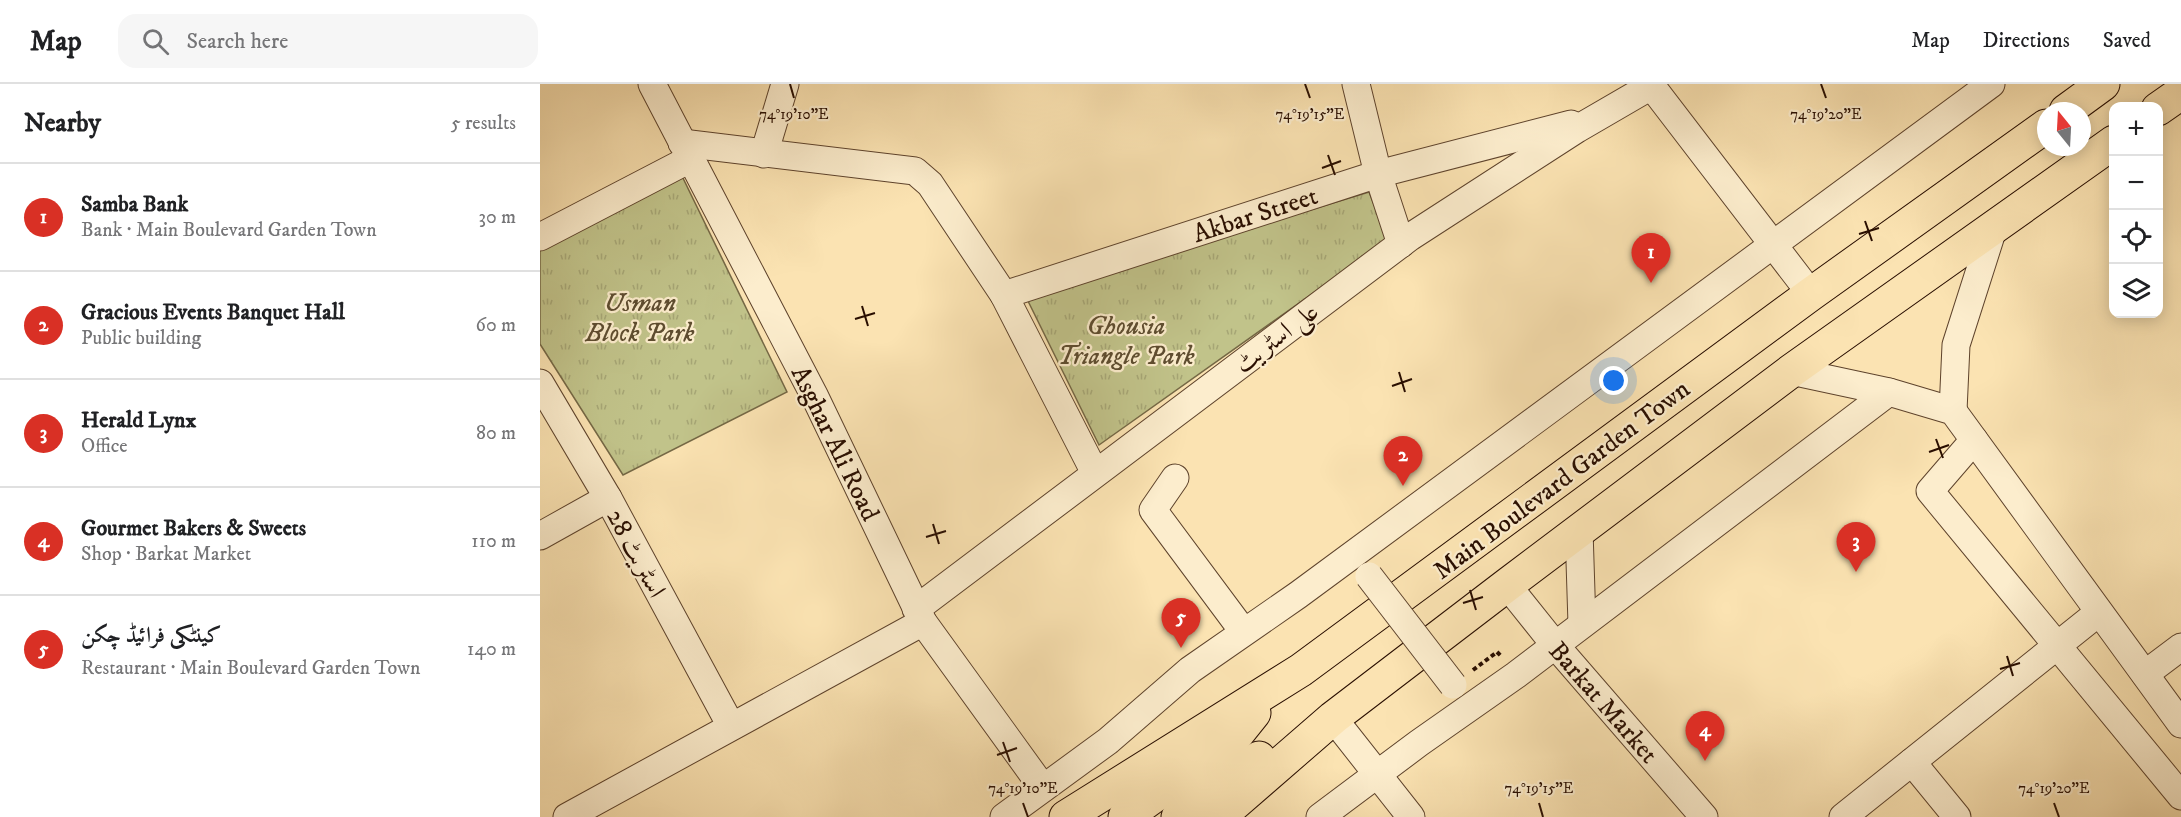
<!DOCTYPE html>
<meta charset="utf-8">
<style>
:root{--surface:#fff;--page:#f6f6f6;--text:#202124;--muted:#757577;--line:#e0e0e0;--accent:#d93025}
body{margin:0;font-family:"IM FELL DW Pica",Amiri,serif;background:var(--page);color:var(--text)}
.controls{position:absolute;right:18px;top:18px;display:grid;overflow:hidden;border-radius:12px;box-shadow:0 3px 15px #0003}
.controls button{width:54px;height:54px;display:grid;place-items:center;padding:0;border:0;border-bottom:2px solid var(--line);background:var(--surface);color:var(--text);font:30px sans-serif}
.compass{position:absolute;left:1497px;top:18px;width:54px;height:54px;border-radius:50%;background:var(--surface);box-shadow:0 3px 15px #0003;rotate:342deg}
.you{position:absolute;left:1074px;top:297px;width:21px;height:21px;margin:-15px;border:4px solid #fff;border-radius:50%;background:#1a73e8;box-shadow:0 0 0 9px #1a73e833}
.badge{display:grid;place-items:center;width:39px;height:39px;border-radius:50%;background:var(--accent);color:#fff;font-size:20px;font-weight:700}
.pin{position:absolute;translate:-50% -50px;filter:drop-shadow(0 2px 3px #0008)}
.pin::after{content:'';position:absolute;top:32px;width:21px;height:18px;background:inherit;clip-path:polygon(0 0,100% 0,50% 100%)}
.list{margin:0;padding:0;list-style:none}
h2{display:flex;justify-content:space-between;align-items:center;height:78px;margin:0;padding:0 24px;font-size:26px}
h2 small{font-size:20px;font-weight:400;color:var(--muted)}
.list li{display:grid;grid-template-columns:39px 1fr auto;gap:18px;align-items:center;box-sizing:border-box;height:108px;padding:0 24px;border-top:2px solid var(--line)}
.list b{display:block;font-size:22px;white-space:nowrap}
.list p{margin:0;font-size:20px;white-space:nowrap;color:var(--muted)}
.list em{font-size:20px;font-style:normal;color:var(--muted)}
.icon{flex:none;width:33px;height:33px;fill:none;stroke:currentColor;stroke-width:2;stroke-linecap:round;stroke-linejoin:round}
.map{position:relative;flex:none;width:1641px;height:733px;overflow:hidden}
header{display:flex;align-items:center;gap:36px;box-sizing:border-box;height:84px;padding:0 30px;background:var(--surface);border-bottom:2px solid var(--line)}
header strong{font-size:28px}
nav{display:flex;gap:33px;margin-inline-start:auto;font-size:21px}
.search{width:420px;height:54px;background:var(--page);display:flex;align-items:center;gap:15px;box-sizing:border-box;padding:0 21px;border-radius:18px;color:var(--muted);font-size:22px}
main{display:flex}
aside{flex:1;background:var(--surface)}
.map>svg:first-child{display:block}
</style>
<header>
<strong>Map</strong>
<div class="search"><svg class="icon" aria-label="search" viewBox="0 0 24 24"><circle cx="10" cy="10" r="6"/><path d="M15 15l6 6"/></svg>Search here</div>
<nav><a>Map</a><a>Directions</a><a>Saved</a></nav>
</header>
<main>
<aside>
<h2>Nearby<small>5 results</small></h2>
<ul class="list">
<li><span class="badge">1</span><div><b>Samba Bank</b><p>Bank · Main Boulevard Garden Town</p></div><em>30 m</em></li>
<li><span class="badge">2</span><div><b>Gracious Events Banquet Hall</b><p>Public building</p></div><em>60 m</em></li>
<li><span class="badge">3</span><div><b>Herald Lynx</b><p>Office</p></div><em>80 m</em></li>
<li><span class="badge">4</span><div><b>Gourmet Bakers &amp; Sweets</b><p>Shop · Barkat Market</p></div><em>110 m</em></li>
<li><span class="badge">5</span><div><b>کینٹکی فرائیڈ چکن</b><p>Restaurant · Main Boulevard Garden Town</p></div><em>140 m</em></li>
</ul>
</aside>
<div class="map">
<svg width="1641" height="733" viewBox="0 0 1641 733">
<defs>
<pattern id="grass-tufts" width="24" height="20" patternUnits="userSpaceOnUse" patternTransform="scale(1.5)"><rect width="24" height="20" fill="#c1c38a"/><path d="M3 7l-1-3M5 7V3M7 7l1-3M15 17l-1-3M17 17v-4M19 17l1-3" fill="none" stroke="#a6a675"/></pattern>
</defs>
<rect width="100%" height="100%" fill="#fbe3b2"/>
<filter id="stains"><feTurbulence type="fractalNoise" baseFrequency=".00333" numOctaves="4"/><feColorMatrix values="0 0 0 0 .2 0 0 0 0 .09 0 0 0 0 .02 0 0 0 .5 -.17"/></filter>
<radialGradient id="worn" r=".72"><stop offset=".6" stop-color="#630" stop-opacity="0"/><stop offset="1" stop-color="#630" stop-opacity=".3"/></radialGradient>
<g fill="url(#grass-tufts)" stroke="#756845" stroke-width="1.5">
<polygon points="140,88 247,308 83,391 0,260 0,162"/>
<polygon points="829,108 848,156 559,361 486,213"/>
</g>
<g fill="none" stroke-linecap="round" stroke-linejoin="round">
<g stroke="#5e432c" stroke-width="29">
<g id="minor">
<polyline points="112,0 275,313 383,538 503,704"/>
<polyline points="816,0 838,90 861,160"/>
<polyline points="1110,0 1271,210"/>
<polyline points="142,59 375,87 390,100 464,211 555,389"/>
<polyline points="224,70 245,0"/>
<polyline points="0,153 150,75"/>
<polyline points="464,211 838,90 1031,40"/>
<polyline points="1251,287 1349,308 1413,327 1641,640"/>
<polyline points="0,299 68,414 191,642"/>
<polyline points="1413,327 1416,261 1453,145"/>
<polyline points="1434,356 1390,407 1641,712"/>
<polyline points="635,394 613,426 703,547"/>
<polyline points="1039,446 1042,540"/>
<polyline points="0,452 68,414"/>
<polyline points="967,501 1015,561 1164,733"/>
<polyline points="376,525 870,153 1037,45 1111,2"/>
<polyline points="1605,590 1641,563"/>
<polyline points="793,634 871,733"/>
<polyline points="1372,678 1417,733"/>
<polyline points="27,733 383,538"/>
<polyline points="464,733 568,657 650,586 758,511 1451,0"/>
<polyline points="780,733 879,659 976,591 1349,308"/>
<polyline points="1303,733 1558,529"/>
</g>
</g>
<g stroke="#290e00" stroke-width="35">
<g id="major">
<polyline points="1618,25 1641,9"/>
<polyline points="1526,27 1563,0"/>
<polyline points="526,733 761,586 1271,210 1506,42"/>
<polyline points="585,733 694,654 714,629"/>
<polyline points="638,733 719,674"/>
<polyline points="679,733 793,634 967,501 1251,287 1574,58"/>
</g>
</g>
<polyline stroke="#290e00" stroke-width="4" stroke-dasharray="4.5 3" stroke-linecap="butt" points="933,586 957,568 962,573"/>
<use href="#minor" stroke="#fcedcd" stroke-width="27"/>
<use href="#major" stroke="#fbe3b2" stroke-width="33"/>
<g stroke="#5e432c" stroke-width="29" stroke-linecap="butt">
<polyline id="minor-bridge" points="829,492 913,601"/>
</g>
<use href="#minor-bridge" stroke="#fcedcd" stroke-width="27"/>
</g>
<path fill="none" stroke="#290e00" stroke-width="2" d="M250,0L254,14M765,0L770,14M1281,0L1286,14M788,71L795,91M782,84L801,77M1325,137L1332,157M1319,150L1339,144M322,222L328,242M315,235L335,229M859,288L865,308M852,302L872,295M1396,355L1403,374M1389,368L1409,361M393,440L399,460M386,453L406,447M930,506L936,526M923,519L943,513M1467,572L1473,592M1460,585L1480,579M463,658L470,678M457,671L477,664M483,719L488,733M999,719L1003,733M1514,719L1519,733"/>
<g text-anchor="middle" stroke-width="4.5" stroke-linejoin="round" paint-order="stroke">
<g font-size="26" fill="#290e00" stroke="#fcedcd">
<text transform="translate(715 130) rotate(-18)" y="9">Akbar Street</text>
<text transform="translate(736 253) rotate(-37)" y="9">علی اسٹریٹ</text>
<text transform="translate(296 359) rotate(64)" y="9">Asghar Ali Road</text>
<text transform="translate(1021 395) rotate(-37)" y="9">Main Boulevard Garden Town</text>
<text transform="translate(97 469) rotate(62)" y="9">اسٹریٹ 28</text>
<text transform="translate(1064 618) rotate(49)" y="9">Barkat Market</text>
</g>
<g font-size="26" font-style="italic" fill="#5e4d30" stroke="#fcedcd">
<text x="100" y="227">Usman<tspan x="100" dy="30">Block Park</tspan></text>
<text x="586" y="250">Ghousia<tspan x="586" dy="30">Triangle Park</tspan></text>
</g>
</g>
<g font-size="15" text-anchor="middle" fill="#290e00" stroke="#fcedcd" stroke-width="4.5" stroke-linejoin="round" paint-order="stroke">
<text x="254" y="35">74°19'10"E</text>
<text x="770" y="35">74°19'15"E</text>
<text x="1286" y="35">74°19'20"E</text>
<text x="483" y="709">74°19'10"E</text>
<text x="999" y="709">74°19'15"E</text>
<text x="1514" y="709">74°19'20"E</text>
</g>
<rect width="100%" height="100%" filter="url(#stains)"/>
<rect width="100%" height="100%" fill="url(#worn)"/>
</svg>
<div class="controls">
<button>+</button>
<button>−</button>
<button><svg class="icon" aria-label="locate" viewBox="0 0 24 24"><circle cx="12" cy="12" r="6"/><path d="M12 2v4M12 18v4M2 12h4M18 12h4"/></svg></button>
<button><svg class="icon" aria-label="layers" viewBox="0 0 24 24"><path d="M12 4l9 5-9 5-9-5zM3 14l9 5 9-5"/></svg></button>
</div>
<svg class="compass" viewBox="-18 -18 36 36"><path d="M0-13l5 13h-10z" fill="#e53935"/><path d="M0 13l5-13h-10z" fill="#757577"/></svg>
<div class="you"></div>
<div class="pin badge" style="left:1111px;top:199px">1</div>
<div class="pin badge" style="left:863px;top:402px">2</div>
<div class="pin badge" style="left:1316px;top:488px">3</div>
<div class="pin badge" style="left:1165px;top:677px">4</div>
<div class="pin badge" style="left:641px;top:564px">5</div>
</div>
</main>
